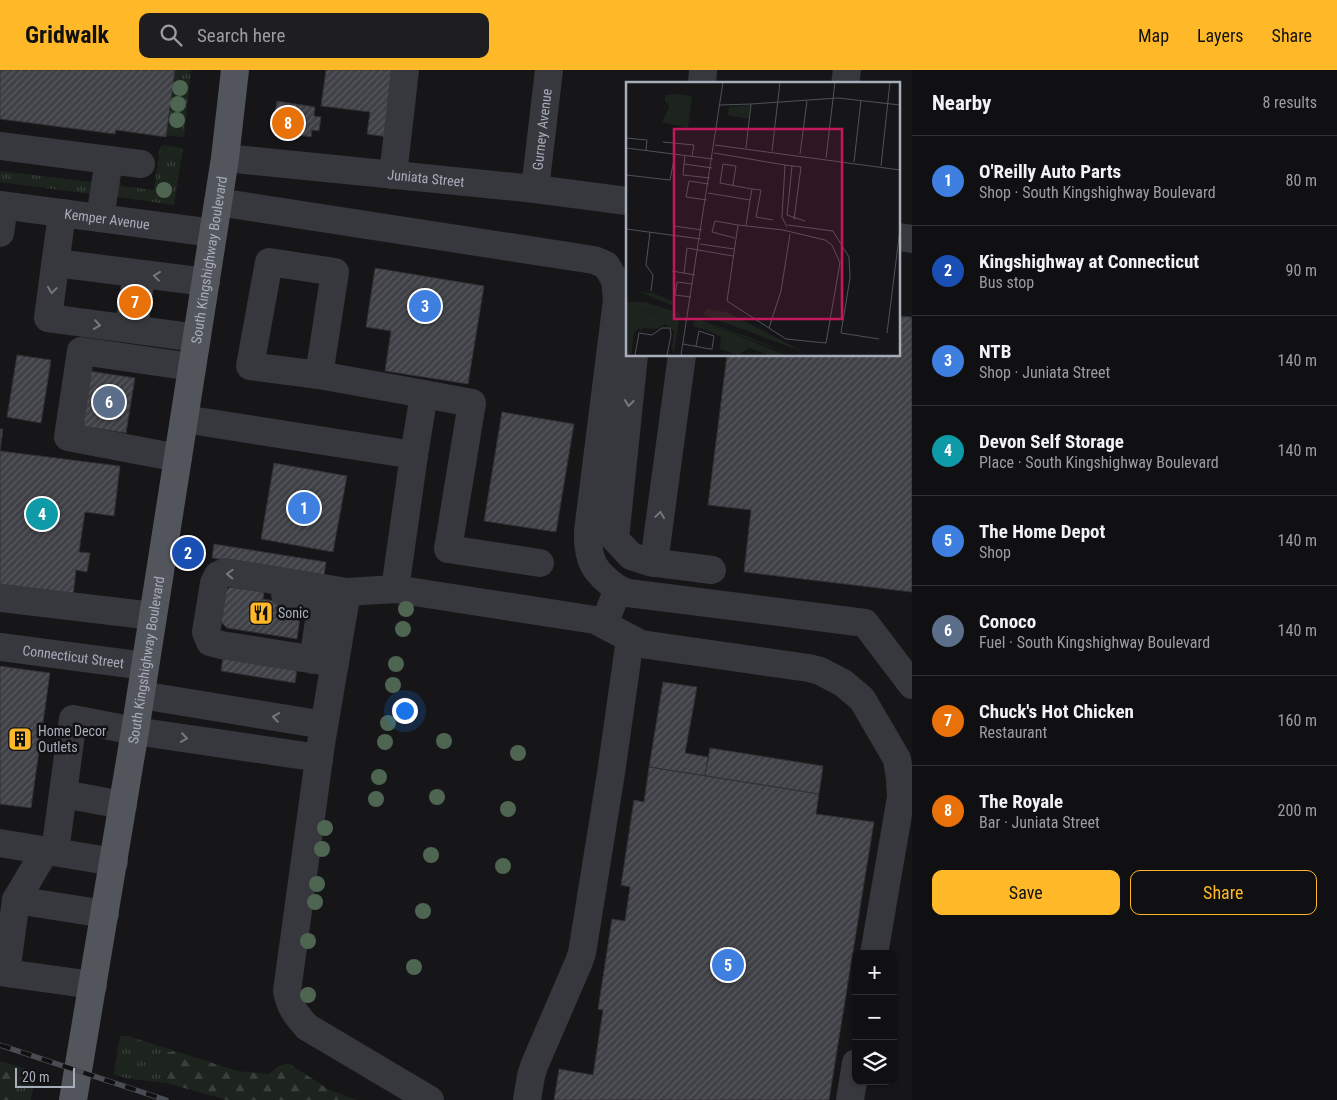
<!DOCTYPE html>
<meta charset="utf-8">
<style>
:root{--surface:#101013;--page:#1e1e21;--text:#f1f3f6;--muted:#9c9da0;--line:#303033;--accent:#ffb928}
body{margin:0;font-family:"Roboto Condensed",sans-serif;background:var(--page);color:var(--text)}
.controls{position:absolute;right:15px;bottom:15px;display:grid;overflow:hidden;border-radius:10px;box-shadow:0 1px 4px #0004}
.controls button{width:45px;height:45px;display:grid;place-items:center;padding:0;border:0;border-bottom:1px solid var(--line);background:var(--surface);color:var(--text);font:25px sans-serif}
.scale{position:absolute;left:15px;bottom:12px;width:60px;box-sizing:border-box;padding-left:5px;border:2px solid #a7adba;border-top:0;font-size:14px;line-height:18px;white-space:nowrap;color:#a7adba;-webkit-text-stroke:4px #111114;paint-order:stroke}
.you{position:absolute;left:404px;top:640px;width:18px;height:18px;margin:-12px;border:4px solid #fff;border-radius:50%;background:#1a73e8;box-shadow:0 0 0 8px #1a73e833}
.badge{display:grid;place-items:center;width:32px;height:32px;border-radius:50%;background:var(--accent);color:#fff;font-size:16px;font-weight:700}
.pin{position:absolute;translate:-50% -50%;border:2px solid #fff;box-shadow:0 1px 5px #0006}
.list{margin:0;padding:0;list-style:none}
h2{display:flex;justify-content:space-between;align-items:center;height:65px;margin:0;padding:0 20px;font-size:21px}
h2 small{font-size:16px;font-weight:400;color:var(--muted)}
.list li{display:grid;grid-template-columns:32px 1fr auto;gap:15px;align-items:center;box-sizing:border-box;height:90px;padding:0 20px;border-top:1px solid var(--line)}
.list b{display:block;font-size:19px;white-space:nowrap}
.list p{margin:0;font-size:16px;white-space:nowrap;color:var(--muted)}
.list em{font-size:16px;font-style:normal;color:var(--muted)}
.actions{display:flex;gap:10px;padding:15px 20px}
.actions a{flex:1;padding:11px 0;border:1px solid var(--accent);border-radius:10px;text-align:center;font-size:18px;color:var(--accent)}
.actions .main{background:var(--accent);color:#111}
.icon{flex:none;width:28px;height:28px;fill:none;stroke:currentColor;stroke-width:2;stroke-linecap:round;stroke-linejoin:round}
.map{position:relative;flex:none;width:912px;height:1030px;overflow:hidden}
header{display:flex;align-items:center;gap:30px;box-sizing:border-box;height:70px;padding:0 25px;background:var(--accent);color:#111}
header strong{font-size:24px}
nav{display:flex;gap:28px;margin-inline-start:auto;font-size:18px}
.search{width:350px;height:45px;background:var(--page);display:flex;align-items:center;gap:12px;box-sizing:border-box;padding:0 18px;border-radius:10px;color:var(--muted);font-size:19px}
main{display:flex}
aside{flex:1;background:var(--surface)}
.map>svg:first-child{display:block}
</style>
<header>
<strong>Gridwalk</strong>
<div class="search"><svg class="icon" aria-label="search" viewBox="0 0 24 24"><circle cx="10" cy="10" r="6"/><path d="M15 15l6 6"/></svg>Search here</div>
<nav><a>Map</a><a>Layers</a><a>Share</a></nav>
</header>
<main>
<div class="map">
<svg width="912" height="1030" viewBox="0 0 912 1030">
<defs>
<pattern id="grass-tufts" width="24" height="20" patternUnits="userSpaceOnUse" patternTransform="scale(1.25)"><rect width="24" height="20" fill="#1c241d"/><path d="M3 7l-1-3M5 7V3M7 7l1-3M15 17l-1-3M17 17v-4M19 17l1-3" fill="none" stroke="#3a413c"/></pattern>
<pattern id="forest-firs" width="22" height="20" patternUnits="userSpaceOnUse" patternTransform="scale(1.25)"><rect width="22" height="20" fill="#1c241d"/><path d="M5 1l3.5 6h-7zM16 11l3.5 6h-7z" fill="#3a413c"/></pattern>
<pattern id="building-hatch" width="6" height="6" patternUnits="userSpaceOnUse" patternTransform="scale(1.25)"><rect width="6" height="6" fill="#404146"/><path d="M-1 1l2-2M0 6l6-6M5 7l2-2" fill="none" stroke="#595a5f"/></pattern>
</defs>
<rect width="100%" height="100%" fill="#161619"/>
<g fill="url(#grass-tufts)">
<polygon points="175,0 191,0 184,67 166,65"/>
<polygon points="162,75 183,78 174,135 111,126 119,105 121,116 154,120 160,78"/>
<polygon points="0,101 90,112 95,105 97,125 0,112"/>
<polygon points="120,966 128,966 175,981 164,983 161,999 166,1013 125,1008 114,1004"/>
<polygon points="24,1004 35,1008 31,1030 14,1030"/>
</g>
<g fill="url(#forest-firs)">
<polygon points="175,981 237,1001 269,1004 279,996 288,993 328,1019 356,1030 227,1030 166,1013 161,999 164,983"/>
<polygon points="0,991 26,999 14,1030 0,1030"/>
</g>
<g fill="url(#building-hatch)" stroke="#303035">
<polygon points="0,0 175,0 166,67 116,60 115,64 0,49"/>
<polygon points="326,0 398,0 388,67 367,64 370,42 321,36"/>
<polygon points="277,31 315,37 314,46 321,47 319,61 312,60 311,67 272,61"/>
<polygon points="375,198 484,216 468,314 385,301 391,261 366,257"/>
<polygon points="122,210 154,214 148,255 116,250"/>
<polygon points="898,246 912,247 912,522 744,502 751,440 708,435 727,285 898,285"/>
<polygon points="17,285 51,290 41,353 7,347"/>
<polygon points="89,301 135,308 126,363 80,356"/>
<polygon points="502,342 574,354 556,462 484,451"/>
<polygon points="0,359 3,359 0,381 120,396 114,446 85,442 79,482 90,483 87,502 76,500 73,527 0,518"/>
<polygon points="274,393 347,406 333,482 261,469"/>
<polygon points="214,474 326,492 324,505 212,488"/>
<polygon points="230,517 264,522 263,529 302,535 297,569 227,558 220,551 225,521"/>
<polygon points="223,587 297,599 295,613 221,601"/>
<polygon points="0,596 50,603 31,738 0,734"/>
<polygon points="663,612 697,617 685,683 708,687 705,706 649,697"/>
<polygon points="710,678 823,696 819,724 705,706"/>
<polygon points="649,697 819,724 816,744 874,752 829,1030 554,1030 559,999 593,1005 603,940 598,939 612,849 625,851 630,817 621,815 634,730 644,732"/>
</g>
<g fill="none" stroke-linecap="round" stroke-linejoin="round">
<g stroke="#37383e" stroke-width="28">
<polyline points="702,14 703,0"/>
<polyline points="845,14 847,0"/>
<polyline points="0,76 109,90 100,148"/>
<path id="s1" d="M225,88L535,119L627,131"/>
<polyline points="109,90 141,94"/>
<polyline points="393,105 405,0"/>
<path id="s2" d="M535,119L549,0"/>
<path d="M218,132L594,190L606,195L615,210L617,230L588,461C587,491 594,502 618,519L604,554"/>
<path id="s3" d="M0,135L213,163"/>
<polyline points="62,143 48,248 197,268"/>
<polyline points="0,163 4,136"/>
<polyline points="898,167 912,169"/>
<polyline points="56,193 206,212"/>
<polyline points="634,285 615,469 631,486 649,492 712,500"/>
<polyline points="319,305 335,202 269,192 250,296 319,305 424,324 414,385"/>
<polyline points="424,324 472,333 448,479 540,493"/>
<polyline points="184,349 414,385 395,519"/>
<polyline points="178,388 68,367 81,281 192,297"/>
<polyline points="654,493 682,285"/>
<polyline points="618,519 628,523 865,553 912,615"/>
<path d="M285,524C300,528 316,526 320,545L313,590"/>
<polyline points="1,528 153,546"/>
<path id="s4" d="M0,577L145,596"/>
<polyline points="335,593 221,575 210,572 206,562 214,513 218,505 225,502 347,522"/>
<polyline points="141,625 324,655"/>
<polyline points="63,724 123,735"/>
<polyline points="0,773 114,792"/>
<polyline points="55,782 73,649 135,661 319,688"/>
<polyline points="16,830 45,781"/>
<polyline points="93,915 6,903 16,830 105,844"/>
<path d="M430,1030L307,957C296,945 290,937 287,921L321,674L347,522L395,519L595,550L641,574L809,598L820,601L843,613L862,629L897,689L900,709L901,727L874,884"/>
<polyline points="527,1030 531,1006 534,996 578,894 582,883 611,703 630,569"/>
<polyline points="850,1030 856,993"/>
</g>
<path stroke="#53555d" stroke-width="28" id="s5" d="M73,1030L135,661L225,88L235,0"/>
<g stroke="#4a4c53" stroke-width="5.5">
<polyline id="rail" points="0,975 166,1030"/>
</g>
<use href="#rail" stroke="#111114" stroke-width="4" stroke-dasharray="11" stroke-linecap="butt"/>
</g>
<g fill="#4e6651">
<circle cx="180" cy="18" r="8"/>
<circle cx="178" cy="34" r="8"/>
<circle cx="177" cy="50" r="8"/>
<circle cx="164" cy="120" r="8"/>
<circle cx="406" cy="539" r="8"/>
<circle cx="403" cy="559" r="8"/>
<circle cx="396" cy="594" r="8"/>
<circle cx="393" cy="615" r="8"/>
<circle cx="388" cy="653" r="8"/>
<circle cx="444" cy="671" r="8"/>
<circle cx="385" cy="672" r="8"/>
<circle cx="518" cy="683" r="8"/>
<circle cx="379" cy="707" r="8"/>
<circle cx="437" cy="727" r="8"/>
<circle cx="376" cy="729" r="8"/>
<circle cx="508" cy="739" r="8"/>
<circle cx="325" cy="758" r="8"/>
<circle cx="322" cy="779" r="8"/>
<circle cx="431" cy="785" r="8"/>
<circle cx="503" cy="796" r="8"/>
<circle cx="317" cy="814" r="8"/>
<circle cx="315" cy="832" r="8"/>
<circle cx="423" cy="841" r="8"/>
<circle cx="308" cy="871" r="8"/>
<circle cx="414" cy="897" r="8"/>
<circle cx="308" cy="925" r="8"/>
</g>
<defs><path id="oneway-chevron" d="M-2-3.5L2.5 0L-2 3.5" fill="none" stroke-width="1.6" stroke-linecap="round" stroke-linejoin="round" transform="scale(1.25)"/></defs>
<g stroke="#757882">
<use href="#oneway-chevron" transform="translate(157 206) rotate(-173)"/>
<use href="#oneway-chevron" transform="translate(52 220) rotate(98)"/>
<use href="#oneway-chevron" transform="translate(97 255) rotate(8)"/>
<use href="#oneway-chevron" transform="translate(629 333) rotate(96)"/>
<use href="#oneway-chevron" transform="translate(660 445) rotate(-82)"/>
<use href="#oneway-chevron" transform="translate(230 504) rotate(-178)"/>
<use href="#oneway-chevron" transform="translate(276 647) rotate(-171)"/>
<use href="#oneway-chevron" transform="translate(184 668) rotate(8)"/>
</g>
<defs>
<g id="restaurant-square" transform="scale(1.25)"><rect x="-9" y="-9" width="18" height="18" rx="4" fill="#ffb928" stroke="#111114"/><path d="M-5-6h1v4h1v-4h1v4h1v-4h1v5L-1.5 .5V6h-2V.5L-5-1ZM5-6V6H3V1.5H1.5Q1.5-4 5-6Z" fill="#111"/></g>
<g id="building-square" transform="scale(1.25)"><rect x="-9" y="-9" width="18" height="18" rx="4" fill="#ffb928" stroke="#111114"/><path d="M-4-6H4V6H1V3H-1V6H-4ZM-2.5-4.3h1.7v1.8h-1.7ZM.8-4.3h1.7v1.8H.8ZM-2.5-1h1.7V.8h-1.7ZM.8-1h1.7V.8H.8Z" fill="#111"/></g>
</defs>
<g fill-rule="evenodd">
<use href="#restaurant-square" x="261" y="543"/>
<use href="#building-square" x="20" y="669"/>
</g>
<g text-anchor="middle" stroke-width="5" stroke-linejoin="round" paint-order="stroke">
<g font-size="14" fill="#a7adba" stroke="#111114">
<text dy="5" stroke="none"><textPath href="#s2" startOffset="60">Gurney Avenue</textPath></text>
<text dy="5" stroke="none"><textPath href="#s1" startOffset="202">Juniata Street</textPath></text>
<text dy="5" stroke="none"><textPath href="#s3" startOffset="108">Kemper Avenue</textPath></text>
<text dy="5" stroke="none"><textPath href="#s5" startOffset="851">South Kingshighway Boulevard</textPath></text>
<text dy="5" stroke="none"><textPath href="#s4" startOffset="74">Connecticut Street</textPath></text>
<text dy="5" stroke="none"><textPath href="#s5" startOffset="446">South Kingshighway Boulevard</textPath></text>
</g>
<g font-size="14" fill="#a7adba" stroke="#111114" text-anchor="start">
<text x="278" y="548">Sonic</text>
<text x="38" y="666">Home Decor<tspan x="38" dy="16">Outlets</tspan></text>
</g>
</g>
<g transform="translate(626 12)">
<rect width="274" height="274" fill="#161619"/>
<path d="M49,12L66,14L62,46L36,40L43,26L42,21L39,20V13ZM124,23L123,37L102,33L103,25ZM0,224L49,237L54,232L48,270L46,268L48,249L40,242L31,247L17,246L16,249L13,246L8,251L5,273H0ZM69,236L125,256L164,273L79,240L80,248L67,244Z" fill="#1c241d"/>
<path d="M13,210L26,211L46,219L48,224ZM0,220H19L53,231L49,237L0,224ZM80,227L101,230L180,271L78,233ZM79,240L159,273H142L123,266L112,273L94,267L95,255L80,248Z" fill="#1c241d"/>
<path fill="none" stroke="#505259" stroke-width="1" d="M94,23L125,22M0,56L21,58L20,68M37,60L68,63L66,74M89,63L274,88M0,66L87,77M120,66L125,22L212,16L274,23M146,69L154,0M88,71L159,83L156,135L161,145M174,72L181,19M59,73L57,93L84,96M200,76L209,0M228,80L235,18M58,82L86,86M159,83L175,85L168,138M166,84L161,133L179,139M255,84L264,0M0,93L44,98L49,72M107,103L110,84L97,82L94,101L126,107L124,118M126,107L135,108L130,135L147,138M82,111L124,118L120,143M81,118L60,115L63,99L83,102M162,143L207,149L223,175L224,196L215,251L253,257M48,144L76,148M0,147L75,157M24,150L20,183L27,193L25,209M109,156L86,150L89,139L112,143M74,162L108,167M46,189L69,193M58,191L61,166L107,174M65,215L49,213L51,200L67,202M143,246L160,257L200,261L214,181L206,163L199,158L157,148L112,143L101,219L143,246L155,209L164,152M261,251L274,147M57,262L84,267H86L88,254L73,249L70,264M9,273L13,251L26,253L36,246H44L45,253L41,273M55,273L97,0"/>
<path fill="#c2185b" fill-opacity="0.15" stroke="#c2185b" stroke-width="2.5" d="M48,47H216V237H48Z"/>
<rect width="274" height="274" fill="none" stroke="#a7adba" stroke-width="2.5"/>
</g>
</svg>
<div class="controls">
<button>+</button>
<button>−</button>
<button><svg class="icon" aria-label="layers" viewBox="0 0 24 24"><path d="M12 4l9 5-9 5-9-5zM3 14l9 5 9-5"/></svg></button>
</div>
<div class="scale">20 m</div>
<div class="you"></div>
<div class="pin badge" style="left:304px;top:438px;background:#3f7fe0">1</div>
<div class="pin badge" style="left:188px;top:483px;background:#1a4fb4">2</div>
<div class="pin badge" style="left:425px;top:236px;background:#3f7fe0">3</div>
<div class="pin badge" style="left:42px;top:444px;background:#0f9aa8">4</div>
<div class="pin badge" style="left:728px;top:895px;background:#3f7fe0">5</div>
<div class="pin badge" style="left:109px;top:332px;background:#5c6f8a">6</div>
<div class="pin badge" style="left:135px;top:232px;background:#e8710a">7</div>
<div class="pin badge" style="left:288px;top:53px;background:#e8710a">8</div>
</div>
<aside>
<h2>Nearby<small>8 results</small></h2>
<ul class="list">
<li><span class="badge" style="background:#3f7fe0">1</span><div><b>O'Reilly Auto Parts</b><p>Shop · South Kingshighway Boulevard</p></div><em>80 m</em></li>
<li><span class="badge" style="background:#1a4fb4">2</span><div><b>Kingshighway at Connecticut</b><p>Bus stop</p></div><em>90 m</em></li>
<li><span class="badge" style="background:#3f7fe0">3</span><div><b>NTB</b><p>Shop · Juniata Street</p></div><em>140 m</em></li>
<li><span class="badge" style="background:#0f9aa8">4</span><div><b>Devon Self Storage</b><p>Place · South Kingshighway Boulevard</p></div><em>140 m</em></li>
<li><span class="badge" style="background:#3f7fe0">5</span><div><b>The Home Depot</b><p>Shop</p></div><em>140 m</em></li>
<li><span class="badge" style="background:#5c6f8a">6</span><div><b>Conoco</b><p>Fuel · South Kingshighway Boulevard</p></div><em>140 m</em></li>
<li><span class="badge" style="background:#e8710a">7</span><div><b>Chuck's Hot Chicken</b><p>Restaurant</p></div><em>160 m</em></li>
<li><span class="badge" style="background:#e8710a">8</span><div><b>The Royale</b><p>Bar · Juniata Street</p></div><em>200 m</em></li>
</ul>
<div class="actions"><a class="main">Save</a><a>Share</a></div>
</aside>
</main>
